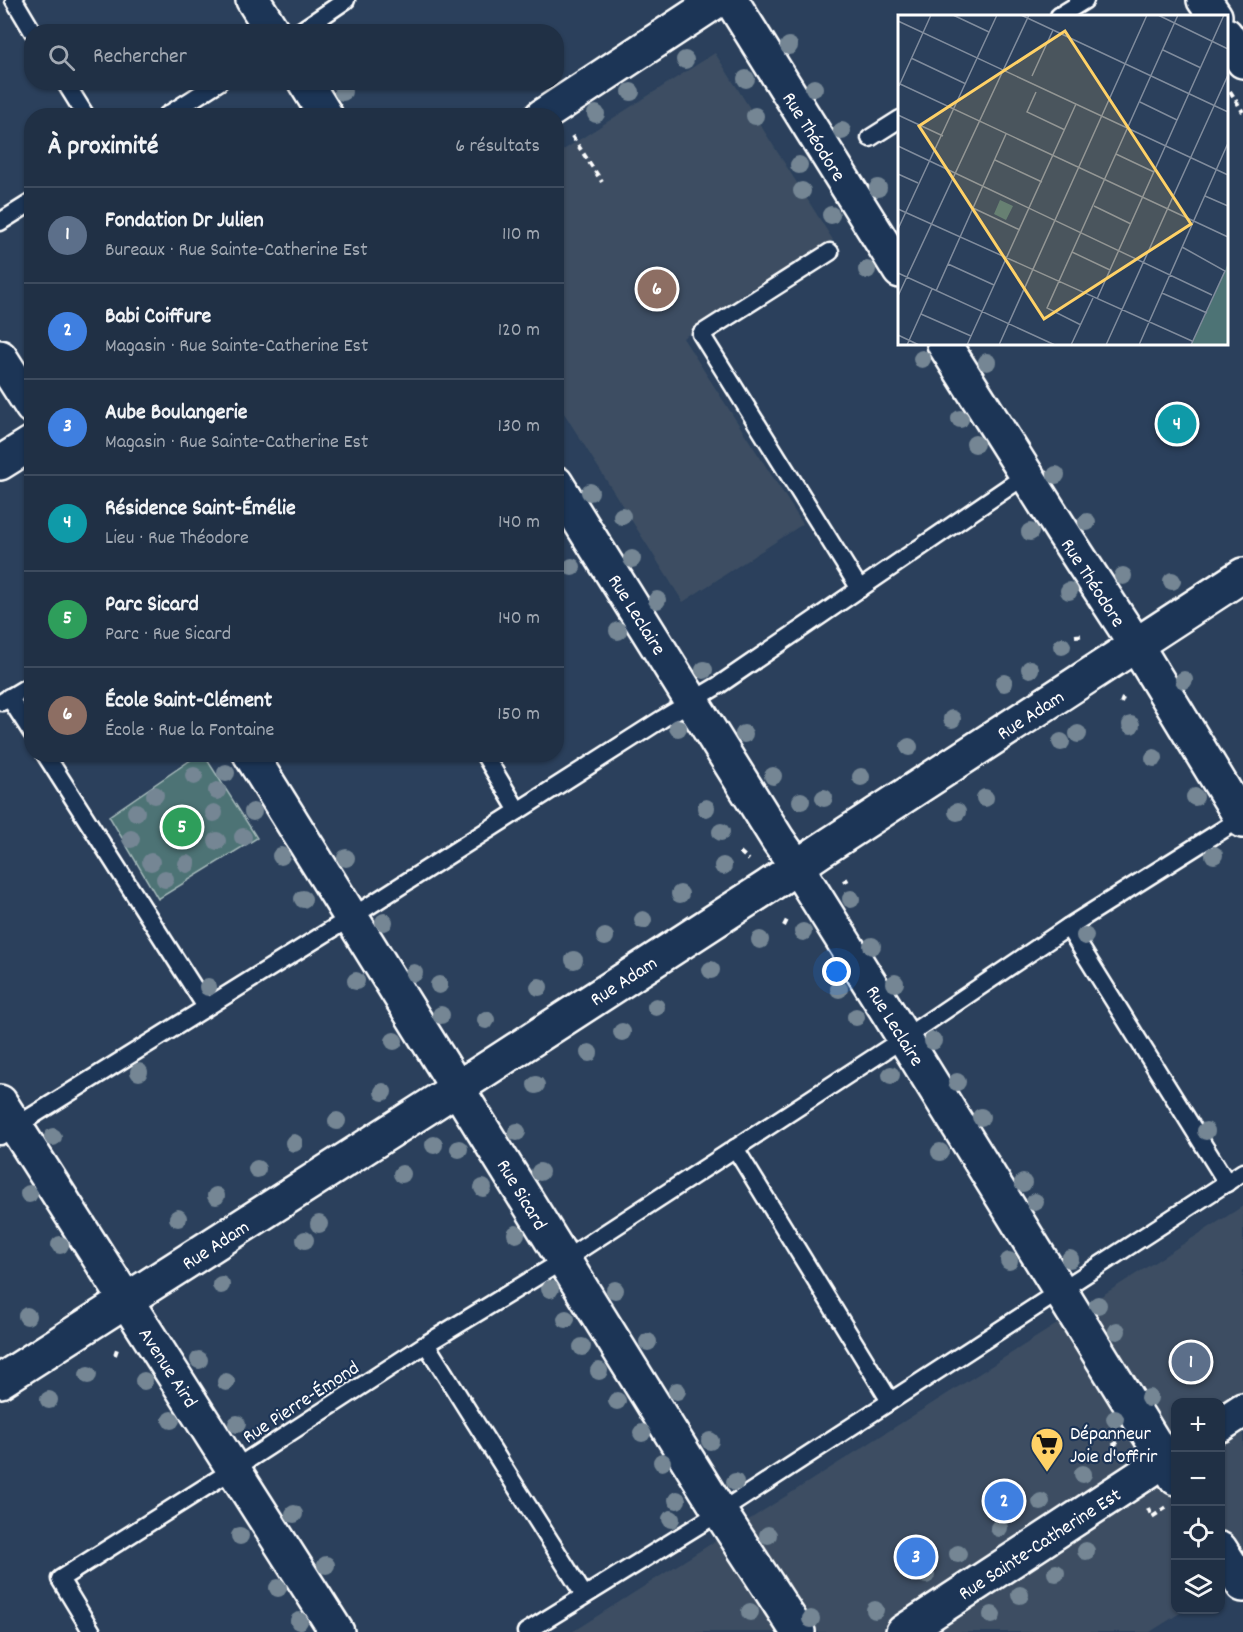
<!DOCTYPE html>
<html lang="fr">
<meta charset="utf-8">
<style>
:root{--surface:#203045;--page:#28384c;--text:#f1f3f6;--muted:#a2a9b3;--line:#3d4b5e;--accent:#8c9099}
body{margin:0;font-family:Dekko,sans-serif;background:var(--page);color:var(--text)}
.controls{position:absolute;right:18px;bottom:18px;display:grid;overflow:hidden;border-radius:12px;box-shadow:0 2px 4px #0004}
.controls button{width:54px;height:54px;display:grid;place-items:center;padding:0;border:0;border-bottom:2px solid var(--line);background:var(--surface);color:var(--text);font:30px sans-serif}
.you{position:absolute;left:837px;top:972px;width:21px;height:21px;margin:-15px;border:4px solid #fff;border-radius:50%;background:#1a73e8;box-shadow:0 0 0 9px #1a73e833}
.badge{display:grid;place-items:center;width:39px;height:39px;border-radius:50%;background:var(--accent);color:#fff;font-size:20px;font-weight:700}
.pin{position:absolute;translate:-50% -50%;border:3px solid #fff;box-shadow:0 2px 6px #0006}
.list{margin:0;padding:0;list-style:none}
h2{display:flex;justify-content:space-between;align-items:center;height:78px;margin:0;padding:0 24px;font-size:26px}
h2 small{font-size:20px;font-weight:400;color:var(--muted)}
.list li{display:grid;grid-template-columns:39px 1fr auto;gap:18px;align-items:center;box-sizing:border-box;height:96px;padding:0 24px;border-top:2px solid var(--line)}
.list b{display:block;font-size:22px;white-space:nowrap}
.list p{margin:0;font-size:20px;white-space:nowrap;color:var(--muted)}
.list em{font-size:20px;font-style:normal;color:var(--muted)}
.icon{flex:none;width:33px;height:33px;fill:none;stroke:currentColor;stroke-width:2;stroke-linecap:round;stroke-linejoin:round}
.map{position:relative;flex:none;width:1243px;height:1632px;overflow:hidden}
.search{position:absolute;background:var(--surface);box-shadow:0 2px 4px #0004;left:24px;top:24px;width:540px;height:66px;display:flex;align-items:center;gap:15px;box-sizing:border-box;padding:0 21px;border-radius:24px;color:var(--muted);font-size:22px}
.panel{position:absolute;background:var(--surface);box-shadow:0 2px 4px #0004;left:24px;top:108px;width:540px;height:654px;border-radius:24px}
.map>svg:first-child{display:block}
</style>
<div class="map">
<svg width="1243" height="1632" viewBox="0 0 1243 1632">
<rect width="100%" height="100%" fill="#2b405c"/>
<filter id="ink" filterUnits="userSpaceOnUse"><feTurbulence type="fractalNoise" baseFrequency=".0167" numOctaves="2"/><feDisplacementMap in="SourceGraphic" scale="12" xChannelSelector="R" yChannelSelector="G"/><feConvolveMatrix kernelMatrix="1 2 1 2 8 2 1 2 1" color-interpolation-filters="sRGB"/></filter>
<g filter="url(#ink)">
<g fill="#3c4d62">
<polygon points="715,53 833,240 683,338 803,524 683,602 557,402 557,154"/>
<polygon points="1243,1206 1243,1573 1221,1587 1220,1402 1176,1402 1176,1610 1185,1610 1150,1632 572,1632"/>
</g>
<polygon fill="#4d7375" stroke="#a6b9ba" stroke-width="1.5" points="198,755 204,755 257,838 158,899 109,816"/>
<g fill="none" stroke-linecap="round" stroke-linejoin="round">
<g stroke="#fff" stroke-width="21">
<g id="lane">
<polyline points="14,0 33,32"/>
<polyline points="1059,16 1085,0"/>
<polyline points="299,32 346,0"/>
<polyline points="65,82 86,116"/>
<polyline points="166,116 219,82"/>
<polyline points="870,138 900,119"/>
<polyline points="0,222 32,202"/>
<polyline points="830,252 701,334 860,589"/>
<polyline points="9,697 32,733"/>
<polyline points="2,702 32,684"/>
<polyline points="45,754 206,1007"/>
<polyline points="484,754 518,811"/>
<polyline points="1068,927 1227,1183"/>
<polyline points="0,1136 350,918 662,719 719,685 1026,475"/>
<polyline points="735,1148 890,1401"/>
<polyline points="426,1344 584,1595"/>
<polyline points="92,1632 60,1579 234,1469 426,1344 564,1260 904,1038 1068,927 1243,817"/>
<polyline points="526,1632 720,1512 1243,1172"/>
</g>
</g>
<g stroke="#fff" stroke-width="38">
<g id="street">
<polyline points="253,0 273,32"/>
<polyline points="731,0 900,271"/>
<polyline points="1204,0 1215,16"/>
<polyline points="1226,35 1243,61"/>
<polyline points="305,82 326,116"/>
<polyline points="542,116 718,0"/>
<polyline points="944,344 1062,531 1136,645 1243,821"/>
<polyline points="0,357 32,407"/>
<polyline points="0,463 32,443"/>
<polyline points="556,483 778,840 797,867 904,1038 1176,1478"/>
<polyline points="250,754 720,1512 798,1632"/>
<polyline points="0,1102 337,1632"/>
<polyline points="0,1381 428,1107 767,887 820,851 1243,575"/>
<polyline points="1220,1549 1243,1585"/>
</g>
</g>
<g stroke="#fff" stroke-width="38">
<g id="secondary">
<polyline points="1220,1425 1243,1410"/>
<polyline points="903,1632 1176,1453"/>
</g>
</g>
<g stroke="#fff" stroke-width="4" stroke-dasharray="6 4.5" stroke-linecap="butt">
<polyline points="1230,91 1243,112"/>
<polyline points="572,136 602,182"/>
<polyline points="1075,636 1085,635"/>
<polyline points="1121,703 1123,698"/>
<polyline points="740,852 749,860"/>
<polyline points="843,882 851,878"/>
<polyline points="784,926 788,918"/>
<polyline points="115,1355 117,1349"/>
<polyline points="1117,1454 1112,1446 1118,1442"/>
<polyline points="1148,1508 1152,1517 1167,1507"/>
</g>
<use href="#lane" stroke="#1d3557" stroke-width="16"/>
<use href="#street" stroke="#1d3557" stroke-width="33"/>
<use href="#secondary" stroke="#1d3557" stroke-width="33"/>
</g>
<g fill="#748694">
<circle cx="789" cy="46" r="9"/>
<circle cx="685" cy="60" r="9"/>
<circle cx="746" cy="79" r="9"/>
<circle cx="814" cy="88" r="9"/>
<circle cx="343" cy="92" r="9"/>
<circle cx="631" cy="92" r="9"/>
<circle cx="596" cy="114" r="9"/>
<circle cx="755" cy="116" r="9"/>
<circle cx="842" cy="131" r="9"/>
<circle cx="799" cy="165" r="9"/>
<circle cx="878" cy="188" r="9"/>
<circle cx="802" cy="191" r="9"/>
<circle cx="831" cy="215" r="9"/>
<circle cx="867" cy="270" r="9"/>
<circle cx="922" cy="359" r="9"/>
<circle cx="987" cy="362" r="9"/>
<circle cx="960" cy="419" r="9"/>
<circle cx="975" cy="444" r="9"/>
<circle cx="1056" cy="475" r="9"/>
<circle cx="590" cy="492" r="9"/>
<circle cx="622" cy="516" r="9"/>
<circle cx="1087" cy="522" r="9"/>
<circle cx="1030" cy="532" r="9"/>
<circle cx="632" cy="559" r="9"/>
<circle cx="572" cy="567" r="9"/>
<circle cx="1123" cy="576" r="9"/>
<circle cx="1172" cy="581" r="9"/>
<circle cx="1069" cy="591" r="9"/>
<circle cx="657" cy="600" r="9"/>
<circle cx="618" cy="631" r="9"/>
<circle cx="1062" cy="646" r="9"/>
<circle cx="1030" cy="669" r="9"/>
<circle cx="704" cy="670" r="9"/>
<circle cx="1184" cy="680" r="9"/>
<circle cx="1004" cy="683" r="9"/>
<circle cx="952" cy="719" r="9"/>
<circle cx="1131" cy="725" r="9"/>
<circle cx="678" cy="728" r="9"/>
<circle cx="744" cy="734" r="9"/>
<circle cx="1078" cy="734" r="9"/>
<circle cx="1061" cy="742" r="9"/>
<circle cx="909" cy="747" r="9"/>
<circle cx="1154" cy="758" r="9"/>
<circle cx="226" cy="773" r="9"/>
<circle cx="194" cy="776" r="9"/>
<circle cx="773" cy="776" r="9"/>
<circle cx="861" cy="777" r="9"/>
<circle cx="217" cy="791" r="9"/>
<circle cx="155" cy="795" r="9"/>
<circle cx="1195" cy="797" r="9"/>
<circle cx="824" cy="798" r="9"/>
<circle cx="985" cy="798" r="9"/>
<circle cx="801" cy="801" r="9"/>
<circle cx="706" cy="808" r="9"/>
<circle cx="136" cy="812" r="9"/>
<circle cx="253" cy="812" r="9"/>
<circle cx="957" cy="812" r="9"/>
<circle cx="214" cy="813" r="9"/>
<circle cx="721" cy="832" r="9"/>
<circle cx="243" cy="837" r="9"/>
<circle cx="131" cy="839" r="9"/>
<circle cx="217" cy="841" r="9"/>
<circle cx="1214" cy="855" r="9"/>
<circle cx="281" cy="856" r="9"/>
<circle cx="346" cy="858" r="9"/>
<circle cx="151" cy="862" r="9"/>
<circle cx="187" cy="864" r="9"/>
<circle cx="723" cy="866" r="9"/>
<circle cx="165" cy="879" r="9"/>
<circle cx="680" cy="894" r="9"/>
<circle cx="303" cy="899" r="9"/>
<circle cx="851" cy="899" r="9"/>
<circle cx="643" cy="920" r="9"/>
<circle cx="384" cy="922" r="9"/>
<circle cx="803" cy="932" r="9"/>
<circle cx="1085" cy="936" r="9"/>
<circle cx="605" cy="937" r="9"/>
<circle cx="760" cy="940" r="9"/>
<circle cx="872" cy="946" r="9"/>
<circle cx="574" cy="960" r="9"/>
<circle cx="711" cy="970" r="9"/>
<circle cx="414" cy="973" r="9"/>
<circle cx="356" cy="981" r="9"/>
<circle cx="895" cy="983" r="9"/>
<circle cx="439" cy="985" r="9"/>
<circle cx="208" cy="987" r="9"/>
<circle cx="539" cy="987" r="9"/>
<circle cx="839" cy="989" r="9"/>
<circle cx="656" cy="1007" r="9"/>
<circle cx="441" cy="1015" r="9"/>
<circle cx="856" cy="1017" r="9"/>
<circle cx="486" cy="1020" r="9"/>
<circle cx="622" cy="1032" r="9"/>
<circle cx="394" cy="1041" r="9"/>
<circle cx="933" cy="1041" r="9"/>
<circle cx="589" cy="1053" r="9"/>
<circle cx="139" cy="1072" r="9"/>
<circle cx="891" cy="1075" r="9"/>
<circle cx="957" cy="1082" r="9"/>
<circle cx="536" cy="1085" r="9"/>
<circle cx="383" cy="1092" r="9"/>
<circle cx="981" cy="1117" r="9"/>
<circle cx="337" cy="1121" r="9"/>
<circle cx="1206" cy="1131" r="9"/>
<circle cx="517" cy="1132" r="9"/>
<circle cx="53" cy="1137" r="9"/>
<circle cx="294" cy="1143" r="9"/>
<circle cx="434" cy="1145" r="9"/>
<circle cx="459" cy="1149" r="9"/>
<circle cx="940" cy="1152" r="9"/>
<circle cx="257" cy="1169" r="9"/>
<circle cx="540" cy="1172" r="9"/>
<circle cx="402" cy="1174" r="9"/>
<circle cx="1023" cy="1183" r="9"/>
<circle cx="483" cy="1188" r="9"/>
<circle cx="29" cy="1194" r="9"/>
<circle cx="216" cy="1196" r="9"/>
<circle cx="1035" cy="1202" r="9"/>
<circle cx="178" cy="1218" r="9"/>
<circle cx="319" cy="1224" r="9"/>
<circle cx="516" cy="1234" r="9"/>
<circle cx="305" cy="1240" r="9"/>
<circle cx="60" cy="1245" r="9"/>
<circle cx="1070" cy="1259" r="9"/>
<circle cx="1009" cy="1261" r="9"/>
<circle cx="221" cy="1285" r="9"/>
<circle cx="550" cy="1289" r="9"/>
<circle cx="615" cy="1290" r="9"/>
<circle cx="1098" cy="1305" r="9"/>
<circle cx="27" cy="1316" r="9"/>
<circle cx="566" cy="1319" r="9"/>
<circle cx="1117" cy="1331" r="9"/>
<circle cx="648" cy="1342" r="9"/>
<circle cx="582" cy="1347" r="9"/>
<circle cx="199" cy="1360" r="9"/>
<circle cx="599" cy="1371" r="9"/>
<circle cx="88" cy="1375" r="9"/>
<circle cx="144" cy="1381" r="9"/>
<circle cx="226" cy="1382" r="9"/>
<circle cx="677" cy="1391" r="9"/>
<circle cx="1149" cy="1398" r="9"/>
<circle cx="49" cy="1400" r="9"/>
<circle cx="617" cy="1401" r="9"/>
<circle cx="1115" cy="1419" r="9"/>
<circle cx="171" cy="1420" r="9"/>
<circle cx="237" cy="1424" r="9"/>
<circle cx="642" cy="1433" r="9"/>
<circle cx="710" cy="1441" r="9"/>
<circle cx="662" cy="1462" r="9"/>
<circle cx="1083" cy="1474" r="9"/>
<circle cx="735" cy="1482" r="9"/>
<circle cx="677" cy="1500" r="9"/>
<circle cx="1041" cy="1502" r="9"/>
<circle cx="294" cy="1514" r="9"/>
<circle cx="671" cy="1519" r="9"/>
<circle cx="999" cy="1528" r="9"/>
<circle cx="768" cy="1535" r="9"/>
<circle cx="240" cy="1536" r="9"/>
<circle cx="1086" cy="1551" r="9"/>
<circle cx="958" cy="1554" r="9"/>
<circle cx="326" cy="1565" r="9"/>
<circle cx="1056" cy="1573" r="9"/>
<circle cx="926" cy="1575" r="9"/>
<circle cx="278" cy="1588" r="9"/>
<circle cx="1020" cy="1595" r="9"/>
<circle cx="875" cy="1610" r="9"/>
<circle cx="750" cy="1612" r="9"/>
<circle cx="992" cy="1615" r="9"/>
<circle cx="811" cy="1619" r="9"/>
<circle cx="299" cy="1621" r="9"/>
</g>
</g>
<defs>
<g id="supermarket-pin" transform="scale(1.725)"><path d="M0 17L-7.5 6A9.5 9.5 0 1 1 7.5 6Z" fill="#ffd166" stroke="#1d3557"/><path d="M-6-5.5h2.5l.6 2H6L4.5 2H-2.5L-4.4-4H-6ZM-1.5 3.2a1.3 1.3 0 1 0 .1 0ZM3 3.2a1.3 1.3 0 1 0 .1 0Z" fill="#111"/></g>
</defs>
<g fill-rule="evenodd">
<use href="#supermarket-pin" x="1047" y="1444"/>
</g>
<g text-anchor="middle" stroke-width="4.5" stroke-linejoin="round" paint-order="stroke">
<g font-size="20" fill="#fff" stroke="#1d3557">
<text transform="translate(815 136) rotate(58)" y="7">Rue Théodore</text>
<text transform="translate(1094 582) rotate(57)" y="7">Rue Théodore</text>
<text transform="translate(638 614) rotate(58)" y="7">Rue Leclaire</text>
<text transform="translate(1030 714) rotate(-33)" y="7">Rue Adam</text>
<text transform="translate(623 980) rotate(-33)" y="7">Rue Adam</text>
<text transform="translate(896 1025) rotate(58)" y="7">Rue Leclaire</text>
<text transform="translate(523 1194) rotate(59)" y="7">Rue Sicard</text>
<text transform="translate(215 1244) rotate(-33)" y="7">Rue Adam</text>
<text transform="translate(169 1367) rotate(57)" y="7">Avenue Aird</text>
<text transform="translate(300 1401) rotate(-33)" y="7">Rue Pierre-Émond</text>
<text transform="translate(1039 1543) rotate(-33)" y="7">Rue Sainte-Catherine Est</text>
</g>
<g font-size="20" fill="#fff" stroke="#1d3557" text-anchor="start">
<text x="1070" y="1439">Dépanneur<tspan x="1070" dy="23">Joie d'offrir</tspan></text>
</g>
</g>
<g transform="translate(898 15)">
<rect width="330" height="330" fill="#2b405c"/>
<path d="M102,185L115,191L108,205L96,199ZM330,247V330H293L327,256Z" fill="#4d7375"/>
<path fill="none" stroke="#808c9d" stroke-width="1.5" d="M55,0L91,17M123,0L330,97M260,0L330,34M0,6L330,160M265,35L303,53M13,43L68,69M134,61L155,15M0,68L330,222M1,71L33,0M138,77L129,97L167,115M242,87L279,105M0,100L45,121M0,131L314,280M218,139L256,157M97,145L144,167M0,159L20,168M307,181L330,191M196,191L233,209M75,193L122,215M0,194L294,326M0,214L99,0M284,232L327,256L293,330M174,237L212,255M50,249L96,270M0,258L157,330M38,276L108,119M264,278L309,298M0,281L131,0M199,284L326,0M23,299L73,321M183,310L149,293L280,0M0,320L21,330M9,330L34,274M69,330L178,89M101,330L249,0M173,330L195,283M208,330L330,60M241,330L330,128"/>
<path fill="#ffd166" fill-opacity="0.15" stroke="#ffd166" stroke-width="3" d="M167,16L293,209L146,304L21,111Z"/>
<rect width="330" height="330" fill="none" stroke="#fff" stroke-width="3"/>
</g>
</svg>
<div class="controls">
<button>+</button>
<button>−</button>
<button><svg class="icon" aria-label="locate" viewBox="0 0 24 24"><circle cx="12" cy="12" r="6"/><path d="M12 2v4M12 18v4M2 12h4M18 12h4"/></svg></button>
<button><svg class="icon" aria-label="layers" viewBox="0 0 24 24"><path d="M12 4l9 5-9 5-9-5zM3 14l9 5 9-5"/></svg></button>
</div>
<div class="you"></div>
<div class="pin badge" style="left:1191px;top:1362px;background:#5c6f8a">1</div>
<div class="pin badge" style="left:1004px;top:1501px;background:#3f7fe0">2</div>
<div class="pin badge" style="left:916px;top:1557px;background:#3f7fe0">3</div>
<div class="pin badge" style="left:1177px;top:424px;background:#0f9aa8">4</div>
<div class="pin badge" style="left:182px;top:827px;background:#2e9e5b">5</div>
<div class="pin badge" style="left:657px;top:289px;background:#8d6e63">6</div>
<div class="search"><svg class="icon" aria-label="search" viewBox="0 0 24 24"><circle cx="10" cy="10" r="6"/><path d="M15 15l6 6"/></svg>Rechercher</div>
<section class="panel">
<h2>À proximité<small>6 résultats</small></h2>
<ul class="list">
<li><span class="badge" style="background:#5c6f8a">1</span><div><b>Fondation Dr Julien</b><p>Bureaux · Rue Sainte-Catherine Est</p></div><em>110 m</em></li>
<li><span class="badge" style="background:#3f7fe0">2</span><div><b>Babi Coiffure</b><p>Magasin · Rue Sainte-Catherine Est</p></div><em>120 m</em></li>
<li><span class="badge" style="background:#3f7fe0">3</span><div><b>Aube Boulangerie</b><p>Magasin · Rue Sainte-Catherine Est</p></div><em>130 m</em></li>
<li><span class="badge" style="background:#0f9aa8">4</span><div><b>Résidence Saint-Émélie</b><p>Lieu · Rue Théodore</p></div><em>140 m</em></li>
<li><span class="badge" style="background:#2e9e5b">5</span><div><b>Parc Sicard</b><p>Parc · Rue Sicard</p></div><em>140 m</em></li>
<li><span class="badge" style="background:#8d6e63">6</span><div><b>École Saint-Clément</b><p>École · Rue la Fontaine</p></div><em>150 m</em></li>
</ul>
</section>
</div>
